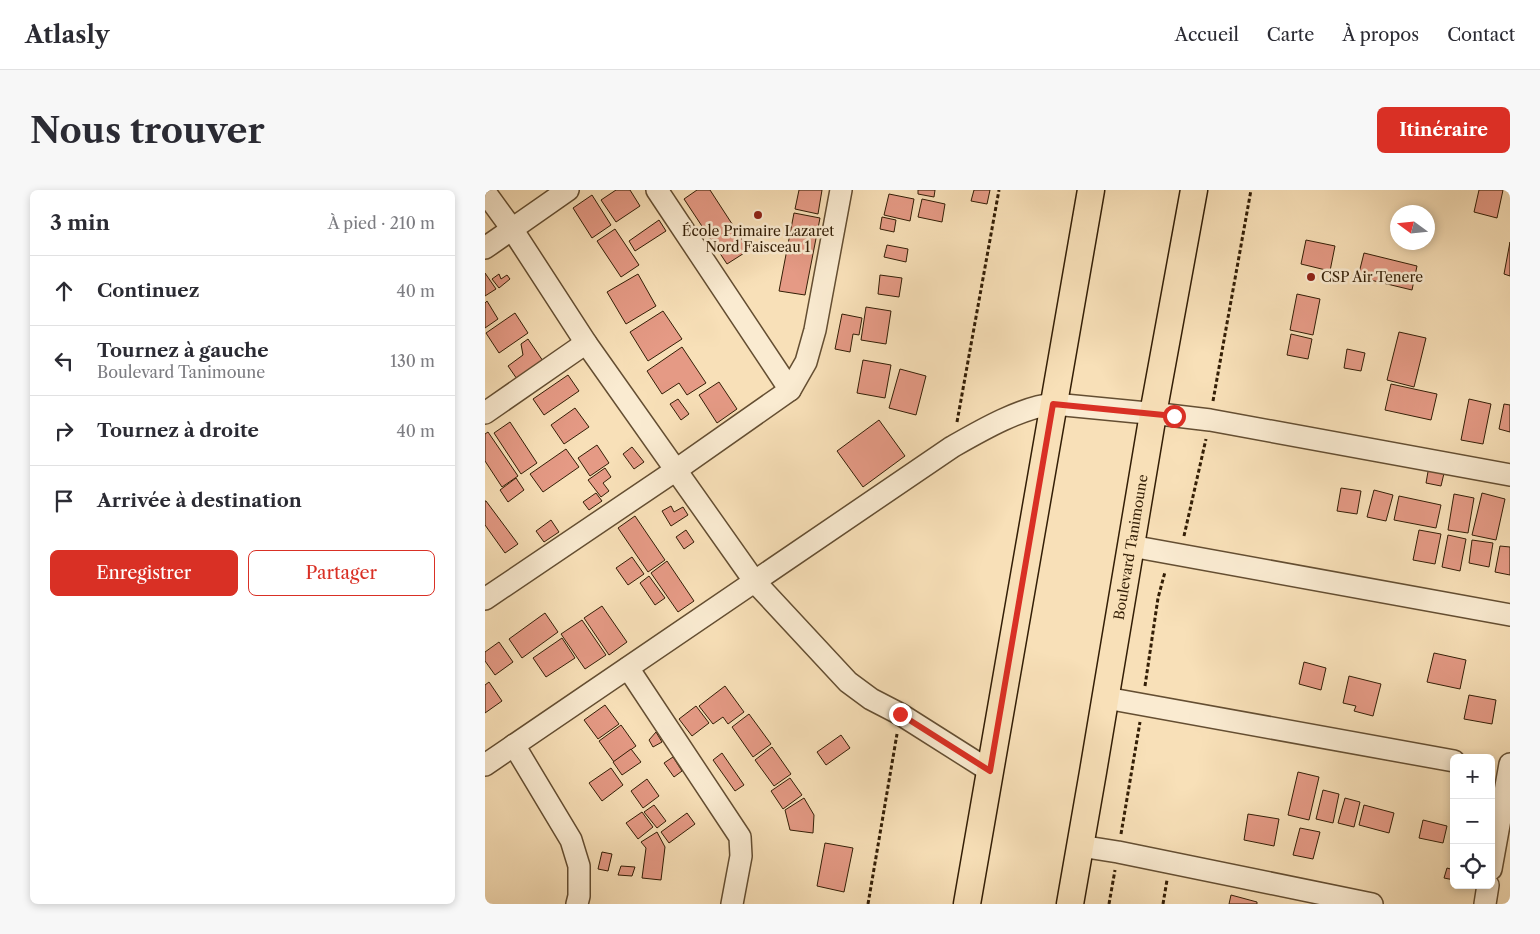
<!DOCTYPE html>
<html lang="fr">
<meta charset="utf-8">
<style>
:root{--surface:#fff;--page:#f7f7f7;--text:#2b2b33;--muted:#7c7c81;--line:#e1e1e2;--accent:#d93025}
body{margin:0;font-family:"Libre Caslon Text",serif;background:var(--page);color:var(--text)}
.controls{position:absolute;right:15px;bottom:15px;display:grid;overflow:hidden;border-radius:8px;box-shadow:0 2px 8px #0003}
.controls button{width:45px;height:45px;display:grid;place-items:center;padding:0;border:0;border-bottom:1px solid var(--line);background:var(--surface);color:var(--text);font:25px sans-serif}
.compass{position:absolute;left:905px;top:15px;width:45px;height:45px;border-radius:50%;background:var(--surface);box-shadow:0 2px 8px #0003;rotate:285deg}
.stop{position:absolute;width:15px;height:15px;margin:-11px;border:4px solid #d93025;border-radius:50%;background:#fff}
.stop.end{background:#d93025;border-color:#fff;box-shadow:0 1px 5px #0008}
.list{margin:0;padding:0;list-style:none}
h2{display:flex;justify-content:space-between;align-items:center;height:65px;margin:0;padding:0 20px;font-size:21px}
h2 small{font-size:16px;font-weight:400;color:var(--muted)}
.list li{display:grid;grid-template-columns:32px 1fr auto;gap:15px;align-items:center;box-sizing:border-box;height:70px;padding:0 20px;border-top:1px solid var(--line)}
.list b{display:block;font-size:19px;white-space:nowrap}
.list p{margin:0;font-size:16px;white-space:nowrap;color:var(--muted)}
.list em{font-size:16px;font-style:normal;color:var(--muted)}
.actions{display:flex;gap:10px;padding:15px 20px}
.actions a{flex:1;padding:11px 0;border:1px solid var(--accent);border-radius:8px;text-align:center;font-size:18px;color:var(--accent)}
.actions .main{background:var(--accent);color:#fff}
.icon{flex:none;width:28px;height:28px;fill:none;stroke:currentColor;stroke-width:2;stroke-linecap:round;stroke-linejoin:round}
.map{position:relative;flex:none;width:1025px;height:714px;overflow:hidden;border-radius:8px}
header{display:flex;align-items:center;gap:30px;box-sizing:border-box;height:70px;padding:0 25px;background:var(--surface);border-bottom:1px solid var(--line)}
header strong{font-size:24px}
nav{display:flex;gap:28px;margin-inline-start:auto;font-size:18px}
.intro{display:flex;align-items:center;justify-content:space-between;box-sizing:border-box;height:120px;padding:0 30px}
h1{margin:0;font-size:35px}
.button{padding:12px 22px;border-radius:8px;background:var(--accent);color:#fff;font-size:18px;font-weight:700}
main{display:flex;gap:30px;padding:0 30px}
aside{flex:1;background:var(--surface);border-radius:8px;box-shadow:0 2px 8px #0003}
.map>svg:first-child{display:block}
</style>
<header>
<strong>Atlasly</strong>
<nav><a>Accueil</a><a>Carte</a><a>À propos</a><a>Contact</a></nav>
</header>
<div class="intro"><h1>Nous trouver</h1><a class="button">Itinéraire</a></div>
<main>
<aside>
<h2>3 min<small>À pied · 210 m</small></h2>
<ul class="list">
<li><svg class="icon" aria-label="ahead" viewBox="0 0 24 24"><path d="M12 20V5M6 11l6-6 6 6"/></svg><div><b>Continuez</b></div><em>40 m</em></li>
<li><svg class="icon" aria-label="left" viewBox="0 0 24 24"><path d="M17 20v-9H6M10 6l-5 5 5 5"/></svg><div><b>Tournez à gauche</b><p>Boulevard Tanimoune</p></div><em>130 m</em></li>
<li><svg class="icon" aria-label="right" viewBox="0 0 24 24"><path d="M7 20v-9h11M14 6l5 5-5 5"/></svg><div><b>Tournez à droite</b></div><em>40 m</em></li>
<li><svg class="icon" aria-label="arrive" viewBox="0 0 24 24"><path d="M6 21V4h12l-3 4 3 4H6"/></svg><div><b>Arrivée à destination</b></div></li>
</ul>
<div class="actions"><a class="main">Enregistrer</a><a>Partager</a></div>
</aside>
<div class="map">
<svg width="1025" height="714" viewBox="0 0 1025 714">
<rect width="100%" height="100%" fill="#f8e0b8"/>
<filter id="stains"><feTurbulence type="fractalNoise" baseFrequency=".004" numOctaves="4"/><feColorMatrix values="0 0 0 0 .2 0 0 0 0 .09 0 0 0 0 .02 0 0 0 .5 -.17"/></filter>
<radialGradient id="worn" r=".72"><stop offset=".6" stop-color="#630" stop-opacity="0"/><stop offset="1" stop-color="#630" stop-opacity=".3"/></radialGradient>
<g fill="#e59a85" stroke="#331e06">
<polygon points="131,0 145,0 155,16 131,32 116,10"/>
<polygon points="212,0 225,0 264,60 242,74 199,9"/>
<polygon points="314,0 337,0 333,24 310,19"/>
<polygon points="433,0 450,0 449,7 433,4"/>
<polygon points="489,0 505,0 502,14 486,11"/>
<polygon points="994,0 1018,0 1012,28 989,22"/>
<polygon points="404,4 429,9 425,31 399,25"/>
<polygon points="107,5 126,35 107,48 88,18"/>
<polygon points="437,9 460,14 457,32 433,27"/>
<polygon points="309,23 335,28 320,105 294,101"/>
<polygon points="397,27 411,30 409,42 395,39"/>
<polygon points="174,30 181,41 150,61 144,51"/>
<polygon points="130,39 154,75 136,87 112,51"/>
<polygon points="821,50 850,56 845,81 816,74"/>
<polygon points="1025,52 1025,86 1019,84"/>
<polygon points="402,55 423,59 421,72 399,67"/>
<polygon points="879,63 932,76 927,100 873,87"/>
<polygon points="0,83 11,99 0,106"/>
<polygon points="14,84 16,89 22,85 25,89 14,98 7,89"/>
<polygon points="153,84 171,116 141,134 122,102"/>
<polygon points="395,85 417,88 414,107 393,104"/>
<polygon points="812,104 835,109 828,145 805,140"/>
<polygon points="2,111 13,129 0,138 0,113"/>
<polygon points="381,117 406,121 401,154 376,150"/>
<polygon points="178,121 197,149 163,171 145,142"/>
<polygon points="30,123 43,143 14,163 1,143"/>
<polygon points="357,124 377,128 374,145 368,144 365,162 350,159"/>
<polygon points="914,142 941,148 929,197 902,190"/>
<polygon points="806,144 827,149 823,169 802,165"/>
<polygon points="43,149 58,171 32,189 23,176 38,165 36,154"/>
<polygon points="197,157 221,193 202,205 194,193 177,204 162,181"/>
<polygon points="862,159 880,163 876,181 859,178"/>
<polygon points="378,170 406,175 400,208 372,203"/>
<polygon points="415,179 441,186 431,225 404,218"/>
<polygon points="83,185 94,201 59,225 48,209"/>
<polygon points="234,192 252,219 232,233 214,205"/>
<polygon points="906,194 952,204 946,230 900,220"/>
<polygon points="193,209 204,224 196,230 185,214"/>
<polygon points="984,209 1006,214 998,254 976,250"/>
<polygon points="1019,214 1025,215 1025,242 1014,239"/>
<polygon points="90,218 104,237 79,254 66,235"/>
<polygon points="394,230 420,266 378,297 352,261"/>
<polygon points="25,232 52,273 36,284 9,243"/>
<polygon points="3,242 33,286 17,297 0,271 0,244"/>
<polygon points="112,255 124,273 105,286 93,268"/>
<polygon points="147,257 159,272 149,279 138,264"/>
<polygon points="81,259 94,277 58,302 45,284"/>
<polygon points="944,276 960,279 956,296 941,293"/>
<polygon points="120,278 126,287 118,293 124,301 116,307 103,290"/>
<polygon points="31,288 39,300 23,312 15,300"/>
<polygon points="856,298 876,301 872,324 852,321"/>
<polygon points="889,300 908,305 901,331 882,327"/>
<polygon points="111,303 117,311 104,320 98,312"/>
<polygon points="997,303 1020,309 1011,350 987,345"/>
<polygon points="969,304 989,308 983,343 963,340"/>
<polygon points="914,306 956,315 951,338 909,330"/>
<polygon points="0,311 1,311 33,354 20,363 0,335"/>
<polygon points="186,316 189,322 198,317 203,325 186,336 177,321"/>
<polygon points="150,326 180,370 163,382 133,338"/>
<polygon points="66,330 74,342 59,352 51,341"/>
<polygon points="201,340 209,352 199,359 191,347"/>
<polygon points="934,340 956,344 950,374 928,370"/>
<polygon points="963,345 981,349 975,381 957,377"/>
<polygon points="987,350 1008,353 1004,377 984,373"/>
<polygon points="1015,356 1025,357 1025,385 1010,382"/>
<polygon points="147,367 159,384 143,395 131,378"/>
<polygon points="182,371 209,411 193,422 166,383"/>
<polygon points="164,386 180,408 170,415 155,393"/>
<polygon points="117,416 142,452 124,465 99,428"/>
<polygon points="60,423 73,442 37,468 24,449"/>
<polygon points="97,430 121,465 100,479 76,444"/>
<polygon points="77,448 90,468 61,487 48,468"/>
<polygon points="14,452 28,472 10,485 0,471 0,462"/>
<polygon points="949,463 981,470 975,499 942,492"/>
<polygon points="819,472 841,478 836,500 814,494"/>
<polygon points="864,486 896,494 888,526 869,521 871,516 858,513"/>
<polygon points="4,492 17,511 0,523 0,495"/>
<polygon points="240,496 259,522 243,534 238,527 228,534 214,516"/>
<polygon points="984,505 1011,510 1007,534 979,529"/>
<polygon points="120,515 134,534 113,549 99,530"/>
<polygon points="211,516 224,533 207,546 194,529"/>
<polygon points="264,524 286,554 268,567 247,537"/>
<polygon points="136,535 151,556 129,572 114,551"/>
<polygon points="171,542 177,552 168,557 164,550"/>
<polygon points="356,545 365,558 341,575 332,562"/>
<polygon points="287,557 306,584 289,596 270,570"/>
<polygon points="146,559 156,572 137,585 128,572"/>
<polygon points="237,563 259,595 250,601 228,570"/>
<polygon points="188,567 197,581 189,587 179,573"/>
<polygon points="126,578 138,595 117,611 104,593"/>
<polygon points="813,582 834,587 824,630 803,625"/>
<polygon points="305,588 317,605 298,619 286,601"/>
<polygon points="162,589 174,606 158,618 146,601"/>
<polygon points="838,600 854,604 848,633 831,629"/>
<polygon points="319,608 329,625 328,643 305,640 300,620"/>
<polygon points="860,608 875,612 869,637 853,633"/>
<polygon points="169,615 181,631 172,638 159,622"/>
<polygon points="879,615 909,623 904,643 874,635"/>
<polygon points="157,622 168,637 153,649 141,633"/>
<polygon points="202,623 210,634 184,653 176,642"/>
<polygon points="763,624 794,629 789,656 759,650"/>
<polygon points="938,630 962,636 958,653 934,648"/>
<polygon points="815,638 835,642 828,669 808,665"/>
<polygon points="172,642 180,657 176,690 157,688 161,658 156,652"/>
<polygon points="340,653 368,658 359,702 332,696"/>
<polygon points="117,662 127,664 123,681 113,679"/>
<polygon points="136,676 150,677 147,686 133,685"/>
<polygon points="962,678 969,680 969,690 959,688"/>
<polygon points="746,705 772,712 772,714 744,714"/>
</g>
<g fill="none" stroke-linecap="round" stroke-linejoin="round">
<g stroke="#644e32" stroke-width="24">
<g id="minor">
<polyline points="172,0 305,200"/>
<polyline points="0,2 27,39 101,153 270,392 363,492 386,509 415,524 505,581"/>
<polyline points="0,58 83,0"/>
<polyline points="0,223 101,153"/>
<polyline points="646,356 1025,425"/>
<polyline points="0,409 191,280 305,200 321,172 330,140 356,0"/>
<polyline points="143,478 255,647 256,666 247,714"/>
<polyline points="621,508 969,571"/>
<polyline points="29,555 86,650 94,676 94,706 92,714"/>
<path d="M0,575L467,257C495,241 536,217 569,214L683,225L725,230L1025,285"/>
<polyline points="595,656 633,662 887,714"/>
<polyline points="1006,679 1025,574"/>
<polyline points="1000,714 1003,695"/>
</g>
</g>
<g stroke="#331e06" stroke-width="29">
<g id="major">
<polyline points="482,714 606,0"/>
<path id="s1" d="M585,714L608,582L668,224L709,0"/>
</g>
</g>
<g stroke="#331e06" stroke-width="3" stroke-dasharray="4 2.5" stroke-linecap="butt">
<polyline points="728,211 766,0"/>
<polyline points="472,232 514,0"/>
<polyline points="699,346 721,249"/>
<polyline points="660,496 673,408 680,382"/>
<polyline points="636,644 655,532"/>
<polyline points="383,714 412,544"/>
<polyline points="624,714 630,680"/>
<polyline points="678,714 682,690"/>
</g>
<use href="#minor" stroke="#faebd1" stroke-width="21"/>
<use href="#major" stroke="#f8e0b8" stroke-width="26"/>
</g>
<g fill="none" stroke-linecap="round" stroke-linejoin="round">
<polyline stroke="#d93025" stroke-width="6" points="415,524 505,581 568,214 689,226"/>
</g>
<g fill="#8f2418" stroke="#faebd1" stroke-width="2">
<circle cx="273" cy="25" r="5"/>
<circle cx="826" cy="87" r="5"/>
</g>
<g text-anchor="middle" stroke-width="5" stroke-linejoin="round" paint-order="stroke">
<g font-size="14" fill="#331e06" stroke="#faebd1">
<text x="273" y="46">École Primaire Lazaret<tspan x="273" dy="16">Nord Faisceau 1</tspan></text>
<text x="836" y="92" text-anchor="start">CSP Air Tenere</text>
</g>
<g font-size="14" fill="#331e06" stroke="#faebd1">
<text dy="5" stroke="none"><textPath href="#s1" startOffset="362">Boulevard Tanimoune</textPath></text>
</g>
</g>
<rect width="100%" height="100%" filter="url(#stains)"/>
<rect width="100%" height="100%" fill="url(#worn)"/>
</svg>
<div class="controls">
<button>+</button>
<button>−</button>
<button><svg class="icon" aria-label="locate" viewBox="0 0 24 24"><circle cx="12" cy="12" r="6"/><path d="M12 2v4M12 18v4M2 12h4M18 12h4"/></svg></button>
</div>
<svg class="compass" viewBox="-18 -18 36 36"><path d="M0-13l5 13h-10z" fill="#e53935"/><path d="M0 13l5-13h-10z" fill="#7c7c81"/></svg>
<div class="stop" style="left:689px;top:226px"></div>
<div class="stop end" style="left:415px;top:524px"></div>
</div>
</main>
